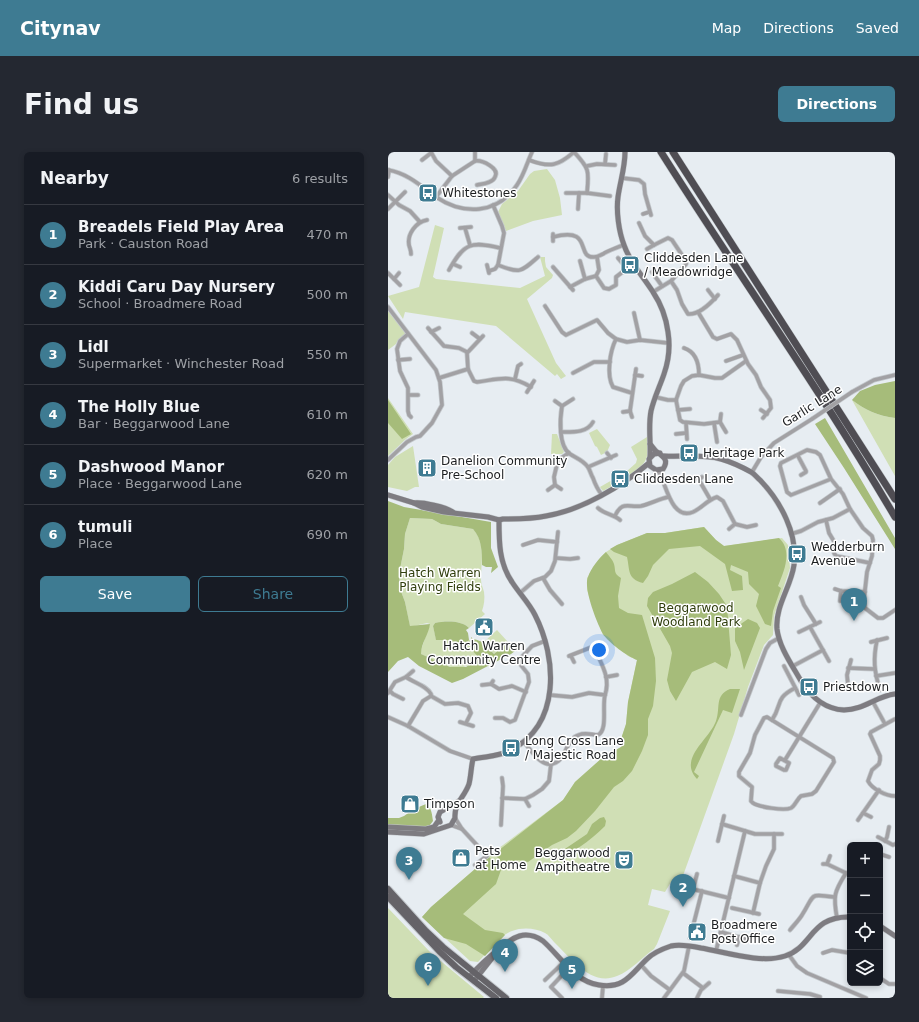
<!DOCTYPE html>
<meta charset="utf-8">
<style>
:root{--surface:#171b24;--page:#242831;--text:#f1f3f6;--muted:#9ea1a6;--line:#363941;--accent:#3e7b92}
body{margin:0;font-family:"DejaVu Sans",sans-serif;background:var(--page);color:var(--text)}
.controls{position:absolute;right:12px;bottom:12px;display:grid;overflow:hidden;border-radius:6px;box-shadow:0 2px 6px #0003}
.controls button{width:36px;height:36px;display:grid;place-items:center;padding:0;border:0;border-bottom:1px solid var(--line);background:var(--surface);color:var(--text);font:20px sans-serif}
.you{position:absolute;left:211px;top:498px;width:14px;height:14px;margin:-10px;border:3px solid #fff;border-radius:50%;background:#1a73e8;box-shadow:0 0 0 6px #1a73e833}
.badge{display:grid;place-items:center;width:26px;height:26px;border-radius:50%;background:var(--accent);color:#fff;font-size:13px;font-weight:700}
.pin{position:absolute;translate:-50% -33px;filter:drop-shadow(0 1px 2px #0008)}
.pin::after{content:'';position:absolute;top:21px;width:14px;height:12px;background:inherit;clip-path:polygon(0 0,100% 0,50% 100%)}
.list{margin:0;padding:0;list-style:none}
h2{display:flex;justify-content:space-between;align-items:center;height:52px;margin:0;padding:0 16px;font-size:17px}
h2 small{font-size:13px;font-weight:400;color:var(--muted)}
.list li{display:grid;grid-template-columns:26px 1fr auto;gap:12px;align-items:center;box-sizing:border-box;height:60px;padding:0 16px;border-top:1px solid var(--line)}
.list b{display:block;font-size:15px;white-space:nowrap}
.list p{margin:0;font-size:13px;white-space:nowrap;color:var(--muted)}
.list em{font-size:13px;font-style:normal;color:var(--muted)}
.actions{display:flex;gap:8px;padding:12px 16px}
.actions a{flex:1;padding:9px 0;border:1px solid var(--accent);border-radius:6px;text-align:center;font-size:14px;color:var(--accent)}
.actions .main{background:var(--accent);color:#fff}
.icon{flex:none;width:22px;height:22px;fill:none;stroke:currentColor;stroke-width:2;stroke-linecap:round;stroke-linejoin:round}
.map{position:relative;flex:none;width:507px;height:846px;overflow:hidden;border-radius:6px}
header{display:flex;align-items:center;gap:24px;box-sizing:border-box;height:56px;padding:0 20px;background:var(--accent);color:#fff}
header strong{font-size:19px}
nav{display:flex;gap:22px;margin-inline-start:auto;font-size:14px}
.intro{display:flex;align-items:center;justify-content:space-between;box-sizing:border-box;height:96px;padding:0 24px}
h1{margin:0;font-size:28px}
.button{padding:10px 18px;border-radius:6px;background:var(--accent);color:#fff;font-size:14px;font-weight:700}
main{display:flex;gap:24px;padding:0 24px}
aside{flex:1;background:var(--surface);border-radius:6px;box-shadow:0 2px 6px #0003}
.map>svg:first-child{display:block}
</style>
<header>
<strong>Citynav</strong>
<nav><a>Map</a><a>Directions</a><a>Saved</a></nav>
</header>
<div class="intro"><h1>Find us</h1><a class="button">Directions</a></div>
<main>
<aside>
<h2>Nearby<small>6 results</small></h2>
<ul class="list">
<li><span class="badge">1</span><div><b>Breadels Field Play Area</b><p>Park · Causton Road</p></div><em>470 m</em></li>
<li><span class="badge">2</span><div><b>Kiddi Caru Day Nursery</b><p>School · Broadmere Road</p></div><em>500 m</em></li>
<li><span class="badge">3</span><div><b>Lidl</b><p>Supermarket · Winchester Road</p></div><em>550 m</em></li>
<li><span class="badge">4</span><div><b>The Holly Blue</b><p>Bar · Beggarwood Lane</p></div><em>610 m</em></li>
<li><span class="badge">5</span><div><b>Dashwood Manor</b><p>Place · Beggarwood Lane</p></div><em>620 m</em></li>
<li><span class="badge">6</span><div><b>tumuli</b><p>Place</p></div><em>690 m</em></li>
</ul>
<div class="actions"><a class="main">Save</a><a>Share</a></div>
</aside>
<div class="map">
<svg width="507" height="846" viewBox="0 0 507 846">
<rect width="100%" height="100%" fill="#e7edf2"/>
<g fill="#d0dfb5">
<polygon points="159,17 167,28 172,46 174,63 145,69 118,79 110,60 114,52 130,39 142,22 146,19"/>
<polygon points="47,73 56,76 45,125 48,127 132,136 157,124 152,105 157,105 157,109 158,115 165,123 164,126 139,147 168,211 178,224 173,227 169,222 167,224 108,174 17,160 15,167 0,144 31,135"/>
<polygon points="0,159 18,182 9,190 8,192 0,198"/>
<polygon points="0,246 25,282 18,287 0,304"/>
<path d="M464,248C477,258 490,264 507,266V324Z"/>
<polygon points="209,277 222,293 219,300 213,303 209,295 207,294 201,281"/>
<polygon points="164,282 169,282 176,300 174,302 163,302"/>
<path d="M259,285C260,291 261,299 259,304C256,319 228,332 215,339L212,335L238,320L248,311L249,307L243,295Z"/>
<polygon points="25,294 31,335 27,335 19,339 0,335 0,313 7,305"/>
<path d="M22,366L44,367L53,372L85,377C98,391 93,411 93,428C93,432 95,436 96,440C97,447 96,453 94,459L97,462L81,476C73,468 57,469 47,471L45,474L48,487L50,488H61L77,492L80,488H82L83,493L91,506C69,525 57,512 35,503L33,502V498L42,472L39,471L22,475L17,450L11,434L12,417L16,397L17,382Z"/>
<path d="M316,375L328,388L336,394L394,386L400,393L402,416L386,464L385,483L376,493L360,535L346,582L292,732L283,730L277,740L264,737L260,753L282,759L269,792L266,797C254,805 243,819 229,824C203,835 183,806 166,790C163,787 161,783 157,781C148,776 134,775 124,779C111,784 101,800 90,810L82,809L34,765L43,755L111,696L175,648L187,630L214,606L233,595L234,584L238,572L240,550L249,508L240,504L215,483L205,456L199,438V426L212,406L218,400L229,393L259,381H277Z"/>
<polygon points="109,478 120,490 106,502 96,490"/>
<polygon points="0,756 43,801 96,845 95,846 0,846"/>
</g>
<g fill="#a6bc7a">
<path d="M507,229V266C490,264 477,258 464,248L472,239L487,233Z"/>
<polygon points="0,248 23,282 14,287 0,271"/>
<polygon points="437,266 507,386 507,397 456,316 427,272"/>
<path d="M0,349L16,355L103,370V396L110,415L103,421L104,415H98L94,413C94,400 94,387 85,377L53,372L44,367L22,366L17,382L16,397L12,417L11,434L17,450L22,474L42,472C41,482 33,491 33,502L62,515H78L91,506L84,498L83,485L85,487C98,490 97,492 106,502L120,490L127,499L123,502L75,527L64,531L31,514L20,505L10,509L0,520Z"/>
<path d="M316,375L328,388L336,394L391,386C405,399 396,419 390,434L393,436L385,459L383,474L377,472L368,454L371,442L361,432L360,420L343,413L342,418L354,424L355,438L344,439L337,412L312,394L281,397L265,413L260,424L255,431C239,427 242,418 239,405L226,400L222,397L229,393L259,381H277Z"/>
<path d="M218,400C220,403 225,408 226,412C228,419 225,421 233,426L230,444L231,456L240,461L254,463L267,506L268,529L265,554L260,567V583L254,599L244,619L235,629L226,635L207,659L188,679L179,686L164,693L140,710L130,708L123,716L118,714L106,702L175,648L187,630L214,606L233,595L234,584L238,572L240,550L249,508C239,504 221,491 215,482C209,471 195,436 200,425C203,416 211,406 218,400Z"/>
<polygon points="307,420 320,430 331,442 339,454 343,503 339,517 327,510 304,520 288,549 282,539 279,528 284,501 282,494 259,454 260,446 265,440 284,432"/>
<polygon points="360,467 369,471 372,476 356,518 352,500 347,489 347,476"/>
<path d="M47,471C57,469 73,468 81,476L78,478L80,481L81,488L77,492L61,488H48L45,474Z"/>
<path d="M342,537H352L344,561L335,558L306,620L311,624L309,627C305,623 302,617 303,611C305,596 323,583 328,569C333,555 326,544 342,537Z"/>
<path d="M38,652C44,656 44,663 45,669L42,673L36,675L0,674V666H11L16,664L26,657Z"/>
<path d="M216,665L218,669L217,674C201,690 185,701 164,708L168,703L199,682L204,672L212,666Z"/>
<polygon points="101,705 113,718 108,732 75,762 97,778 115,781 117,783 97,804 78,792 56,786 34,765 43,755"/>
</g>
<g fill="none" stroke-linecap="round" stroke-linejoin="round">
<g stroke="#c3c8cc" stroke-width="5">
<g id="street">
<polyline points="43,0 48,9 64,24"/>
<path d="M186,0C202,17 201,19 199,41"/>
<polyline points="34,8 43,1"/>
<path d="M141,8C162,16 170,14 186,0"/>
<path d="M87,9C94,8 112,16 107,25C105,31 94,32 89,33"/>
<polyline points="217,12 218,2"/>
<polyline points="199,14 209,12 227,13"/>
<path d="M0,18C19,21 33,34 48,45C75,63 109,63 129,33C136,23 139,11 144,0"/>
<polyline points="0,25 1,18"/>
<polyline points="234,26 251,28 256,32 257,42 263,63"/>
<polyline points="178,41 199,41 222,44"/>
<polyline points="0,43 11,53 22,59 32,70"/>
<polyline points="48,45 64,24 87,9 87,0"/>
<polyline points="0,57 17,40"/>
<polyline points="190,57 191,41"/>
<polyline points="255,62 261,60"/>
<polyline points="251,71 257,84 266,93 280,86 284,88 298,109 298,112 283,129 265,140"/>
<polyline points="72,76 83,75"/>
<polyline points="77,76 82,93"/>
<polyline points="165,82 165,89"/>
<path d="M165,85C206,74 187,106 206,105C210,105 212,103 215,102C221,98 229,96 235,93"/>
<polyline points="259,97 266,93"/>
<path d="M23,102C23,98 22,97 21,93C19,82 28,70 39,68"/>
<polyline points="209,105 211,118 208,124 216,136 221,137 228,133 228,125 237,118 236,113 230,106"/>
<polyline points="192,109 197,127"/>
<polyline points="65,112 72,115"/>
<polyline points="99,113 101,121"/>
<path d="M110,113C132,122 133,120 150,105"/>
<polyline points="165,115 185,138"/>
<path d="M61,118C76,91 83,89 112,96"/>
<polyline points="101,119 107,117 110,113 116,81 114,74 105,53"/>
<polyline points="264,120 274,134"/>
<polyline points="0,121 12,133"/>
<polyline points="6,127 11,121"/>
<path d="M283,129L289,138L294,152L300,162C311,163 323,151 330,143"/>
<polyline points="182,135 197,127 208,124"/>
<polyline points="320,138 327,147"/>
<polyline points="157,154 174,180 178,183 209,168 220,181 228,187 239,190 252,188 280,191"/>
<polyline points="0,155 48,218 52,230 54,253 44,271 32,284 28,285 19,290 0,308"/>
<polyline points="310,160 325,185 329,187 343,182 349,188 360,212 368,223 373,235 382,248 383,256 375,266"/>
<polyline points="246,161 252,188"/>
<polyline points="40,176 56,194 71,196 79,200"/>
<polyline points="43,180 51,176"/>
<polyline points="84,181 92,187"/>
<polyline points="20,182 12,189 9,197 12,219 20,236 20,259 21,263 23,265"/>
<path d="M95,184L79,201L80,217L86,229L89,230C112,227 122,222 143,235"/>
<path d="M228,187C222,199 218,223 225,235L244,241"/>
<path d="M296,196C308,200 311,211 311,223"/>
<polyline points="10,208 22,207"/>
<polyline points="338,209 355,203"/>
<polyline points="185,221 206,210 222,210"/>
<polyline points="247,223 254,224"/>
<polyline points="51,226 80,217"/>
<polyline points="127,227 130,214 133,212"/>
<polyline points="139,240 146,229"/>
<polyline points="464,240 486,228 507,223"/>
<polyline points="21,243 30,243"/>
<polyline points="267,245 280,248 288,248"/>
<polyline points="288,248 293,234 296,229 304,224 311,223 327,226 334,226 358,209"/>
<polyline points="288,248 292,268 295,270 316,272 332,270"/>
<polyline points="167,249 174,254 185,247"/>
<path d="M174,254C172,266 170,294 182,302C188,306 195,308 200,315C202,318 203,323 205,326C207,332 210,338 214,343"/>
<polyline points="290,258 302,257"/>
<polyline points="373,258 379,262"/>
<polyline points="242,259 248,217"/>
<polyline points="235,260 242,259 244,265"/>
<polyline points="333,262 332,270 338,280"/>
<polyline points="298,271 299,287"/>
<polyline points="326,271 329,290"/>
<path d="M173,280C185,280 199,281 205,270"/>
<polyline points="288,282 298,281"/>
<polyline points="219,301 223,306"/>
<polyline points="410,304 418,319 418,320 413,323"/>
<polyline points="161,308 170,308 181,301"/>
<polyline points="200,315 228,303"/>
<path d="M270,318C278,331 283,369 305,360C314,356 319,348 329,345L335,349L347,372"/>
<polyline points="364,320 373,305 386,291 424,267"/>
<polyline points="306,326 311,328 314,325"/>
<polyline points="443,327 403,343 399,340 392,314 393,311 419,298 428,300 432,303 443,327 455,342 462,357 475,376 484,384 485,388 484,404 479,420 476,447 477,456 490,466 495,466 507,458"/>
<polyline points="311,328 322,347"/>
<polyline points="167,333 166,325 170,308"/>
<polyline points="160,338 167,333 173,337"/>
<polyline points="432,351 452,337"/>
<path d="M210,356C216,362 225,362 232,368"/>
<path d="M227,364C234,348 241,356 253,354C262,352 271,347 280,345"/>
<polyline points="438,368 441,381 447,391 446,401 448,404 482,411"/>
<polyline points="341,377 347,372 359,375 368,373"/>
<polyline points="403,382 413,379 430,370 445,366 462,357"/>
<polyline points="135,393 150,388 169,390"/>
<polyline points="168,406 182,407 190,406"/>
<polyline points="155,426 162,438 174,452"/>
<polyline points="447,437 453,439 477,440"/>
<polyline points="132,441 146,429 157,425 163,419 167,409 170,380"/>
<polyline points="413,445 416,453 428,472"/>
<polyline points="452,449 453,439"/>
<polyline points="422,475 441,509"/>
<polyline points="411,480 432,470"/>
<path d="M489,488C485,507 486,519 492,538"/>
<polyline points="483,490 499,486"/>
<path d="M206,495C213,512 223,525 217,543"/>
<polyline points="181,504 209,493"/>
<polyline points="183,504 186,510"/>
<polyline points="396,514 411,543"/>
<polyline points="405,514 435,498"/>
<polyline points="460,516 486,517"/>
<polyline points="488,524 507,521"/>
<path d="M18,525C26,531 38,533 43,542V544L35,549L20,574"/>
<polyline points="218,525 229,523"/>
<polyline points="103,532 111,537 124,534 138,540"/>
<polyline points="94,533 103,532 105,529"/>
<polyline points="460,533 459,523 463,508"/>
<polyline points="2,539 5,542 15,547"/>
<polyline points="0,541 7,530 18,525 25,519"/>
<polyline points="43,544 57,552 70,551 80,554 83,561 78,571"/>
<polyline points="485,550 497,572"/>
<polyline points="353,563 378,497 382,491 391,486"/>
<polyline points="0,565 20,574 62,599 85,607"/>
<path d="M379,565L445,606L446,610L428,639L424,642L413,644C409,647 407,654 403,656C396,659 371,655 365,651L363,649L364,635L351,624V620L362,601L367,583L376,566Z"/>
<polyline points="107,566 115,566 122,570 127,568 141,530 140,522 132,512 132,507 144,494 157,489"/>
<path d="M507,567L483,580L482,582L492,604V608L491,612L484,618L480,629C484,637 498,644 507,644"/>
<path d="M384,568C395,552 386,547 407,536"/>
<polyline points="72,570 85,574"/>
<path d="M136,590C143,598 152,614 164,612C179,609 177,587 191,583C197,580 204,583 210,583C220,578 214,555 217,543L201,541L184,545L162,543"/>
<polygon points="392,606 401,611 398,618 396,618 388,614 388,612"/>
<polyline points="397,608 432,551"/>
<polyline points="114,646 137,647 145,643 154,637 161,629 163,612"/>
<polyline points="137,647 141,654"/>
<polyline points="475,661 483,665"/>
<polyline points="67,666 74,677 99,704 87,713"/>
<polyline points="470,668 491,638"/>
<polyline points="334,672 367,682 394,682"/>
<polyline points="63,673 74,677"/>
<polyline points="113,673 115,634 114,626"/>
<polyline points="490,685 505,693 507,692"/>
<polyline points="330,689 336,664"/>
<polyline points="497,689 499,685 501,675"/>
<polyline points="492,702 501,705"/>
<polyline points="435,712 439,712 442,704"/>
<polyline points="439,712 462,723"/>
<polyline points="346,724 372,731"/>
<polyline points="292,734 341,746"/>
<polyline points="305,737 309,722"/>
<polyline points="344,756 371,762"/>
<polyline points="365,761 372,731 378,714 386,697 386,682"/>
<path d="M449,766C445,744 446,740 458,721"/>
<path d="M402,778C406,773 411,768 414,763C427,743 420,741 446,745"/>
<polyline points="333,780 360,788"/>
<polyline points="302,786 314,739"/>
<polyline points="349,793 351,785"/>
<polyline points="328,799 357,679"/>
<polyline points="435,801 444,798 462,801"/>
<polyline points="401,803 409,814 419,821 478,846"/>
<polyline points="253,813 263,824 282,838"/>
<polyline points="295,821 315,836"/>
<polyline points="492,826 501,832 507,832"/>
<polyline points="157,828 176,810"/>
<polyline points="390,839 422,842 432,845"/>
<polyline points="174,846 163,835 177,820"/>
<polyline points="214,846 215,834"/>
<polyline points="276,846 296,819 301,794"/>
<polyline points="309,846 313,838 321,831"/>
</g>
</g>
<g stroke="#c3c8cc" stroke-width="6">
<g id="secondary">
<path d="M237,0C237,16 232,30 230,45C228,60 231,80 236,93C242,111 255,124 265,140C273,152 278,165 280,180C282,193 281,208 276,222C272,234 266,246 263,259C260,275 263,289 262,305"/>
<path d="M262,292C265,295 266,298 269,300C276,305 281,308 275,317L268,318L262,314L261,307L266,302L272,301"/>
<path d="M276,304C295,305 314,302 333,307C343,310 354,315 363,320C367,322 369,326 372,328C393,350 410,382 406,413C403,435 387,454 389,477C391,495 404,513 413,529C423,545 436,557 456,558C476,558 488,544 507,542"/>
<path d="M0,343L26,351L34,355L56,360L100,365L111,368L115,367C130,367 144,367 158,364C194,358 234,334 261,311"/>
<path d="M26,351C35,350 57,355 65,360"/>
<polyline points="52,670 50,665 52,660 71,649"/>
<polyline points="0,675 38,677 46,675 51,668"/>
<path d="M0,680L36,682L63,673L67,666C66,651 76,646 81,632C83,624 83,615 85,607C98,604 111,605 123,598C173,572 169,506 147,463C141,451 131,441 124,430C111,411 111,390 111,368"/>
<polyline points="492,774 507,784"/>
<path d="M83,823C92,813 101,805 111,797C125,785 137,777 155,789C172,804 187,830 211,833C237,837 243,822 259,807C265,801 274,797 283,794C293,792 303,794 313,796C337,800 373,812 397,804C425,795 422,764 462,765"/>
<polyline points="86,829 109,800"/>
</g>
</g>
<g stroke="#c3c8cc" stroke-width="8">
<g id="primary">
<polyline points="0,737 38,779 55,795 118,846"/>
<polyline points="0,745 51,799 68,815 108,846"/>
</g>
</g>
<g stroke="#c3c8cc" stroke-width="8">
<g id="highway">
<path d="M273,0C350,122 434,240 507,365"/>
<polyline points="285,0 507,347"/>
</g>
</g>
<use href="#street" stroke="#a2a1a4" stroke-width="3.5"/>
<use href="#secondary" stroke="#7e7c81" stroke-width="5"/>
<use href="#primary" stroke="#656368" stroke-width="6"/>
<use href="#highway" stroke="#4f4d53" stroke-width="7"/>
<g stroke="#c3c8cc" stroke-width="5" stroke-linecap="butt">
<polyline id="street-bridge" points="424,267 464,240"/>
</g>
<use href="#street-bridge" stroke="#a2a1a4" stroke-width="3.5"/>
</g>
<defs>
<g id="bus-square" transform="scale(1)"><rect x="-9" y="-9" width="18" height="18" rx="4" fill="#3e7b92" stroke="#fff"/><path d="M-5-6H5V4H4V6H2V4H-2V6H-4V4H-5ZM-3.5-4V0h7V-4ZM-3.5 1.2v1.5H-2V1.2ZM2 1.2v1.5H3.5V1.2Z" fill="#fff"/></g>
<g id="building-square" transform="scale(1)"><rect x="-9" y="-9" width="18" height="18" rx="4" fill="#3e7b92" stroke="#fff"/><path d="M-4-6H4V6H1V3H-1V6H-4ZM-2.5-4.3h1.7v1.8h-1.7ZM.8-4.3h1.7v1.8H.8ZM-2.5-1h1.7V.8h-1.7ZM.8-1h1.7V.8H.8Z" fill="#fff"/></g>
<g id="civic-square" transform="scale(1)"><rect x="-9" y="-9" width="18" height="18" rx="4" fill="#3e7b92" stroke="#fff"/><path d="M-.6-6.5H3V-4.5H.6V-3L4-1V1h2V6H-6V1h2V-1L-.6-3ZM-1.2 2.5V6h2.4V2.5Z" fill="#fff"/></g>
<g id="shop-square" transform="scale(1)"><rect x="-9" y="-9" width="18" height="18" rx="4" fill="#3e7b92" stroke="#fff"/><path d="M-5-2.5h2.3a2.7 3.5 0 0 1 5.4 0H5L5.5 6h-11ZM-1.5-2.5h3a1.5 2.3 0 0 0-3 0Z" fill="#fff"/></g>
<g id="theatre-square" transform="scale(1)"><rect x="-9" y="-9" width="18" height="18" rx="4" fill="#3e7b92" stroke="#fff"/><path d="M-5-5.5Q0-4 5-5.5V0Q5 5 0 6Q-5 5-5 0ZM-3.3-2.5H-1v1.5H-3.3ZM1-2.5H3.3v1.5H1ZM-2.8 1Q0 5.5 2.8 1Z" fill="#fff"/></g>
</defs>
<g fill-rule="evenodd">
<use href="#bus-square" x="40" y="41"/>
<use href="#bus-square" x="242" y="113"/>
<use href="#bus-square" x="301" y="301"/>
<use href="#building-square" x="39" y="316"/>
<use href="#bus-square" x="232" y="327"/>
<use href="#bus-square" x="409" y="402"/>
<use href="#civic-square" x="96" y="475"/>
<use href="#bus-square" x="421" y="535"/>
<use href="#bus-square" x="123" y="596"/>
<use href="#shop-square" x="22" y="652"/>
<use href="#shop-square" x="73" y="706"/>
<use href="#theatre-square" x="236" y="708"/>
<use href="#civic-square" x="309" y="780"/>
</g>
<g text-anchor="middle" stroke-width="3" stroke-linejoin="round" paint-order="stroke">
<g font-size="12" fill="#1d1f21" stroke="#fff" text-anchor="start">
<text x="54" y="45">Whitestones</text>
<text x="256" y="110">Cliddesden Lane<tspan x="256" dy="14">/ Meadowridge</tspan></text>
<text x="315" y="305">Heritage Park</text>
<text x="53" y="313">Danelion Community<tspan x="53" dy="14">Pre-School</tspan></text>
<text x="246" y="331">Cliddesden Lane</text>
<text x="423" y="399">Wedderburn<tspan x="423" dy="14">Avenue</tspan></text>
<text x="96" y="498" text-anchor="middle">Hatch Warren<tspan x="96" dy="14">Community Centre</tspan></text>
<text x="435" y="539">Priestdown</text>
<text x="137" y="593">Long Cross Lane<tspan x="137" dy="14">/ Majestic Road</tspan></text>
<text x="36" y="656">Timpson</text>
<text x="87" y="703">Pets<tspan x="87" dy="14">at Home</tspan></text>
<text x="222" y="705" text-anchor="end">Beggarwood<tspan x="222" dy="14">Ampitheatre</tspan></text>
<text x="323" y="777">Broadmere<tspan x="323" dy="14">Post Office</tspan></text>
</g>
<g font-size="12" fill="#1d1f21" stroke="#fff">
<text transform="translate(424 254) rotate(-32)" y="4">Garlic Lane</text>
</g>
<g font-size="12" fill="#303e0d" stroke="#fff">
<text x="52" y="425">Hatch Warren<tspan x="52" dy="14">Playing Fields</tspan></text>
<text x="308" y="460">Beggarwood<tspan x="308" dy="14">Woodland Park</tspan></text>
</g>
</g>
</svg>
<div class="controls">
<button>+</button>
<button>−</button>
<button><svg class="icon" aria-label="locate" viewBox="0 0 24 24"><circle cx="12" cy="12" r="6"/><path d="M12 2v4M12 18v4M2 12h4M18 12h4"/></svg></button>
<button><svg class="icon" aria-label="layers" viewBox="0 0 24 24"><path d="M12 4l9 5-9 5-9-5zM3 14l9 5 9-5"/></svg></button>
</div>
<div class="you"></div>
<div class="pin badge" style="left:466px;top:469px">1</div>
<div class="pin badge" style="left:295px;top:755px">2</div>
<div class="pin badge" style="left:21px;top:728px">3</div>
<div class="pin badge" style="left:117px;top:820px">4</div>
<div class="pin badge" style="left:184px;top:837px">5</div>
<div class="pin badge" style="left:40px;top:834px">6</div>
</div>
</main>
